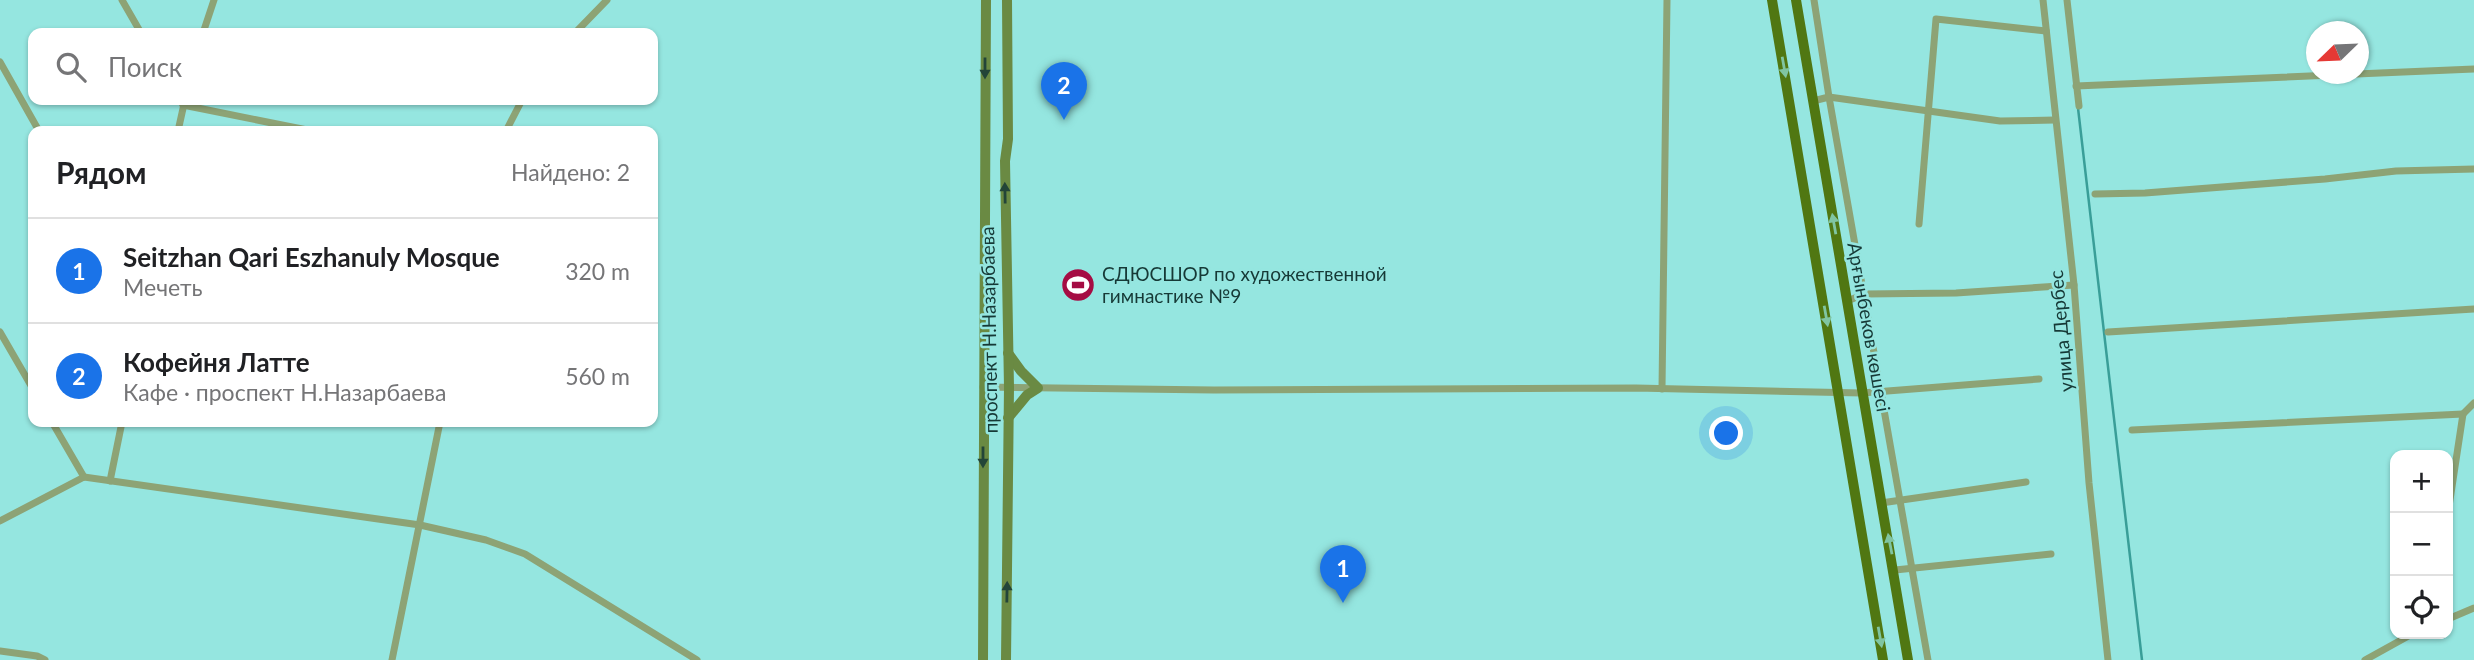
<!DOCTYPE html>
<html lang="ru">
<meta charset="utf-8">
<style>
:root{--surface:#fff;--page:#f2f2f2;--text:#202124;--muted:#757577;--line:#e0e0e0;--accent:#1a73e8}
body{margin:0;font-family:Lato,sans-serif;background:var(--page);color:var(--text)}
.controls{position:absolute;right:21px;bottom:21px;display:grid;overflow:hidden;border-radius:14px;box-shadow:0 2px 5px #0004}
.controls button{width:63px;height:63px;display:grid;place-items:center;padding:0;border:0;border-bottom:2px solid var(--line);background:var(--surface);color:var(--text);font:35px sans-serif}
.compass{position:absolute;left:2306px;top:21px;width:63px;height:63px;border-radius:50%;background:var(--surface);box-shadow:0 2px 5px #0004;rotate:247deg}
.you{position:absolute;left:1727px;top:434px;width:24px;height:24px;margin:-18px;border:5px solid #fff;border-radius:50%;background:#1a73e8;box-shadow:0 0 0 10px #1a73e833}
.badge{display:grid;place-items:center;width:46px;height:46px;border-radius:50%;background:var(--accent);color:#fff;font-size:23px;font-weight:700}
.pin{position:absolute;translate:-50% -58px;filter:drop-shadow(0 2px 4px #0008)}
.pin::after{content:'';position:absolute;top:37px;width:24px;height:21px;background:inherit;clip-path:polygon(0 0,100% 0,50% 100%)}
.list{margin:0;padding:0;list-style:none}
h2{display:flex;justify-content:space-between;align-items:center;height:91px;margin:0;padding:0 28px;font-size:30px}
h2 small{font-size:23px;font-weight:400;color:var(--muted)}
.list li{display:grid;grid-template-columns:46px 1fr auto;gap:21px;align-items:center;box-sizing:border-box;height:105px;padding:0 28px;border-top:2px solid var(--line)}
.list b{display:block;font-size:26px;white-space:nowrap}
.list p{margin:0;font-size:23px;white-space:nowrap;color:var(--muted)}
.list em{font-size:23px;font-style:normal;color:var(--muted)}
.icon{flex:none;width:38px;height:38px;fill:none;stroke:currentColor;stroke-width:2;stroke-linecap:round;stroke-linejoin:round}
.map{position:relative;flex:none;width:2474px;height:660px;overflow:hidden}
.search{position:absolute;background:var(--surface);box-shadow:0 2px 5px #0004;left:28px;top:28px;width:630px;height:77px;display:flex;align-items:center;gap:18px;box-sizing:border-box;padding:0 24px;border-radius:14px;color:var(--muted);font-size:26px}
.panel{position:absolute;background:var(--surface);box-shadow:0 2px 5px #0004;left:28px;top:126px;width:630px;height:301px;border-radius:14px}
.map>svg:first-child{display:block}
</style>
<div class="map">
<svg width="2474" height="660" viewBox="0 0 2474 660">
<rect width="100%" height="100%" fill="#95e6e0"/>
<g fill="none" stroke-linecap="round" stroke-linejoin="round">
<polyline stroke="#399e98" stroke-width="2.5" points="2078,108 2142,660"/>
<g stroke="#8da375" stroke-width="7">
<polyline points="122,0 141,33"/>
<polyline points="1814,0 1829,97 1928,660"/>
<polyline points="2043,0 2074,285 2089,483 2108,660"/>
<polyline points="2067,0 2079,106"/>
<polyline points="203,33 214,0"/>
<polyline points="575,33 607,0"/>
<polyline points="0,62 39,131"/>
<polyline points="2076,86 2474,69"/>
<polyline points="180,100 183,105 312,131"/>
<polyline points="1813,101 1829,97 2000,121 2055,120"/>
<polyline points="178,131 184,104"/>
<polyline points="506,131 522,100"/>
<polyline points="2095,194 2145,193 2325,179 2396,171 2474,169"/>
<polyline points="1919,224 1936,19 2046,31"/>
<polyline points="1847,301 1865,294 1956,293 2074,285"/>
<polyline points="0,332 33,389"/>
<polyline points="2108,332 2474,309"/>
<polyline points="983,387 1214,390 1636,388 1862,393 2039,379"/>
<polyline points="1662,389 1667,0"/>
<polyline points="52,422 84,477"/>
<polyline points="2132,430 2463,414"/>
<polyline points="110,481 122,422"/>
<polyline points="1881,503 2026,482"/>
<polyline points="2448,513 2463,414 2474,403"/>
<polyline points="0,521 84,477 420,525 486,540 525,554 697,660"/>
<polyline points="1895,570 2051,554"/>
<polyline points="2448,619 2474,608"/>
<polyline points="0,651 37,656 45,660"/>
<polyline points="392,660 440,422"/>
<polyline points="2365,660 2412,634"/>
</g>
<g stroke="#6a8a43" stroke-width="10">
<polyline points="1008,353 1021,371 1038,388 1027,395 1008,418"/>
<polyline points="983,660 986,0"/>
<polyline points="1006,660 1009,387 1005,161 1008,139 1007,0"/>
</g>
<g stroke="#507712" stroke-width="10">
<polyline points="1772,0 1883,660"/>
<polyline points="1796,0 1908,660"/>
</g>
</g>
<defs><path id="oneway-solid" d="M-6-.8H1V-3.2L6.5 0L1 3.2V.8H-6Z" transform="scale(1.75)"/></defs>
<g fill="#80c5a2">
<use href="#oneway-solid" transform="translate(1784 67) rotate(80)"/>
<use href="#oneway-solid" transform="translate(1834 224) rotate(-100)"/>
<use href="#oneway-solid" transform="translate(1826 316) rotate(80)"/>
<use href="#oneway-solid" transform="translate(1890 544) rotate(-101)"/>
<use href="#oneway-solid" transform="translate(1880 637) rotate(80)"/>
</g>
<g fill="#234538">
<use href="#oneway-solid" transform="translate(985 68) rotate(90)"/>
<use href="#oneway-solid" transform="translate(1005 193) rotate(-91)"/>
<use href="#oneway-solid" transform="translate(983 457) rotate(90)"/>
<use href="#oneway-solid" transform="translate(1007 592) rotate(-89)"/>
</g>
<defs>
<g id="stadium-disc" transform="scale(1.75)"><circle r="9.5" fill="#a50c43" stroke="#95e6e0"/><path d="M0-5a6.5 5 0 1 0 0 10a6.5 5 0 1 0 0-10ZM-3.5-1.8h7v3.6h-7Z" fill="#fff"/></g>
</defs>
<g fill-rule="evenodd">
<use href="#stadium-disc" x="1078" y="285"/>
</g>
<g text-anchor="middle" stroke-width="5" stroke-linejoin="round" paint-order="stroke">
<g font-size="19" fill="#163936" stroke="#95e6e0" text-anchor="start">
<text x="1102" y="281">СДЮСШОР по художественной<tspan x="1102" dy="22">гимнастике №9</tspan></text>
</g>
<g font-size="19" fill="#163936" stroke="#95e6e0">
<text transform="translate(1869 327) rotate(80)" y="7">Арғынбеков көшесі</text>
<text transform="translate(989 330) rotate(-91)" y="7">проспект Н.Назарбаева</text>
<text transform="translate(2061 331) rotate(-95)" y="7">улица Дербес</text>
</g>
</g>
</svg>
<div class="controls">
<button>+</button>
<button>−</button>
<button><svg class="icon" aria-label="locate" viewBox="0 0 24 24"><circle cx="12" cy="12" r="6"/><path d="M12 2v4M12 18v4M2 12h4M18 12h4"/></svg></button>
</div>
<svg class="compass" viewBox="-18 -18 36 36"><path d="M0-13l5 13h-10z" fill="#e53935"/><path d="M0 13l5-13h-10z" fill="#757577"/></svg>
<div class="you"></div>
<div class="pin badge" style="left:1343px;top:603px">1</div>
<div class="pin badge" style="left:1064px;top:120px">2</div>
<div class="search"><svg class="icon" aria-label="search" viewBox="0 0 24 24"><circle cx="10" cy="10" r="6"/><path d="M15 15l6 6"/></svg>Поиск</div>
<section class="panel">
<h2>Рядом<small>Найдено: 2</small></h2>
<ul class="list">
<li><span class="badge">1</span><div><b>Seitzhan Qari Eszhanuly Mosque</b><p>Мечеть</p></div><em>320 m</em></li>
<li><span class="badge">2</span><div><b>Кофейня Латте</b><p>Кафе · проспект Н.Назарбаева</p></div><em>560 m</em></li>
</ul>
</section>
</div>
